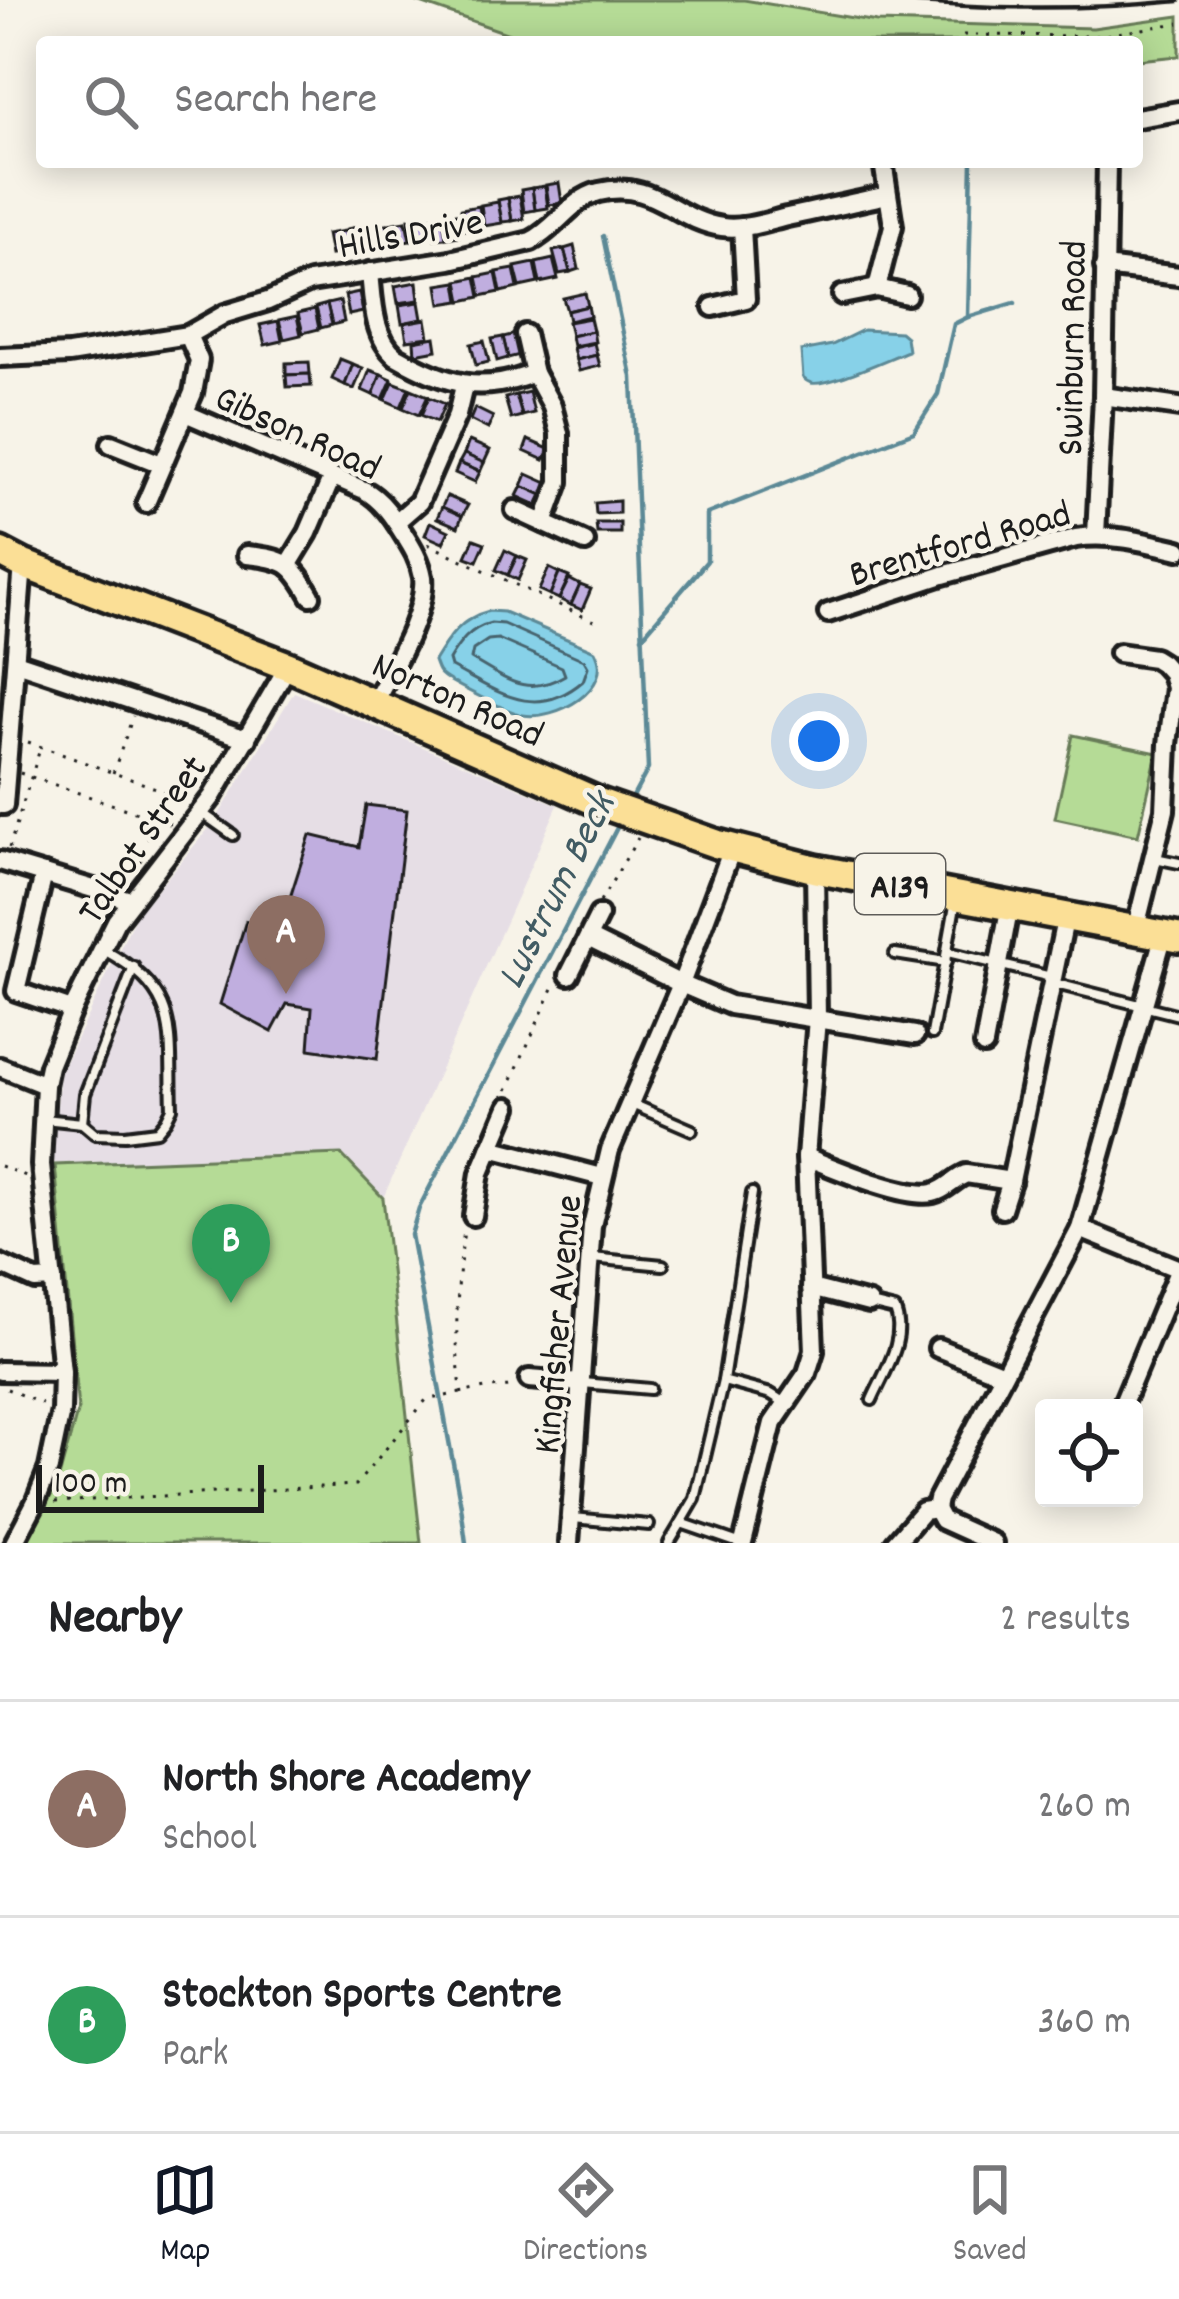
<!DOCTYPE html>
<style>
:root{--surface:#fff;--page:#f2f2f2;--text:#202124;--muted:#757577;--line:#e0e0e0;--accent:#111827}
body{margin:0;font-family:Dekko,sans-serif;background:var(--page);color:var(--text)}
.controls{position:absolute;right:36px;bottom:36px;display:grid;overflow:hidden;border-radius:12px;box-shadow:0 6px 30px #0003}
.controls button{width:108px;height:108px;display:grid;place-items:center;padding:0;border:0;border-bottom:3px solid var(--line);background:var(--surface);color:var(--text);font:60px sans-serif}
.scale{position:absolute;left:36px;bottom:30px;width:228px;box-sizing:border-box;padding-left:12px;border:6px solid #1c1c1c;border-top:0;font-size:33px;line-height:42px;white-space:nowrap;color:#1c1c1c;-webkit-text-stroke:9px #f7f3e8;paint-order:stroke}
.you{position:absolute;left:819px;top:741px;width:42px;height:42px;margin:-30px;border:9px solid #fff;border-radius:50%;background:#1a73e8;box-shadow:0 0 0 18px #1a73e833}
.badge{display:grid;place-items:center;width:78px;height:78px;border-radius:50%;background:var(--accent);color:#fff;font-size:39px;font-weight:700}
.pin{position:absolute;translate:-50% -99px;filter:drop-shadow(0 3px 6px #0008)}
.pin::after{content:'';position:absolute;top:63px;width:42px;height:36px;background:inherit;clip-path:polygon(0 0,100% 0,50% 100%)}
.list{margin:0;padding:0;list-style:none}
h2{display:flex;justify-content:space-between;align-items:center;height:156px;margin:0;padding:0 48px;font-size:51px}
h2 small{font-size:39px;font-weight:400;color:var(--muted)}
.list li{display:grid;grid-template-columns:78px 1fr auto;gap:36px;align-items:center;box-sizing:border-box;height:216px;padding:0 48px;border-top:3px solid var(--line)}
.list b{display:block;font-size:45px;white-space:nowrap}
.list p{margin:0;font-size:39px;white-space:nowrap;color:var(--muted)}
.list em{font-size:39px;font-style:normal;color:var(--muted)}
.icon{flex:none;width:66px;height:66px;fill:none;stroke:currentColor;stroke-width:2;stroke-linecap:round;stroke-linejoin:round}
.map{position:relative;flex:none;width:1179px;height:1543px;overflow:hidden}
.search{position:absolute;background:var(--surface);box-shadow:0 6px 30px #0003;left:36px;right:36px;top:36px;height:132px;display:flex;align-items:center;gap:30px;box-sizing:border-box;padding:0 42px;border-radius:12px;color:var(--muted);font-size:45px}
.sheet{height:588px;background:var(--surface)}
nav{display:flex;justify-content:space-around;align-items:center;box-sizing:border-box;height:168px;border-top:3px solid var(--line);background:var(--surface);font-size:33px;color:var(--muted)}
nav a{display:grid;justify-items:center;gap:6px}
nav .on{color:var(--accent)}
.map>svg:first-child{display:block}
</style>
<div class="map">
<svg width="1179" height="1543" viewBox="0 0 1179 1543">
<rect width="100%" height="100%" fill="#f7f3e8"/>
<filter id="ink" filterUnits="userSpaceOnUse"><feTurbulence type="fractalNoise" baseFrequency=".00833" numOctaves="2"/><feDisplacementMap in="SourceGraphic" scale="24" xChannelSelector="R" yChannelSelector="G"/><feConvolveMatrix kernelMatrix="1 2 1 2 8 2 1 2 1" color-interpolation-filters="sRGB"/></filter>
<g filter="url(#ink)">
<polygon fill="#e6dee5" points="294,692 558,805 383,1198 341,1154 55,1165 53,1154 60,1073 136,915 215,821"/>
<g fill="#b5db96" stroke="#687c59" stroke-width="3">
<polygon points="412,0 744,0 877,22 1093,28 1179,16 1179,56 1137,60 1137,42 532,42"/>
<polygon points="1073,735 1157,753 1138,836 1055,818"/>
<polygon points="341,1154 383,1198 421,1543 24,1543 57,1485 78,1409 55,1165"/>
</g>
<g fill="#87d1e8" stroke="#5c8996" stroke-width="3">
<path d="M863,330L900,332L906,337L908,351C889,358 828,387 811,383C808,382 805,380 803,378L801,351L832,345Z"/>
<path d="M489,611L504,612L595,651C616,689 555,721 523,715C512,714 454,684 444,677C437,672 437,669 434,661C448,638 461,618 489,611Z"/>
</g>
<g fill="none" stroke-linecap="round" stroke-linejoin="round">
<g stroke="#47646e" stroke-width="3">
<path d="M491,623L503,624L584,660L588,667L583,681C535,722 497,691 451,667L449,660C459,643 470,628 491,623Z"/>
<path d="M498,639L562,667L565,675C527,698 506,679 471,659L473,650L488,640Z"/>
</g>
<g stroke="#5c8996" stroke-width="4.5">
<polyline points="603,236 632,377 648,769 629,804"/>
<polyline points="968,317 972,162"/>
<polyline points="642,637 707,561 707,514 914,432 938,394 954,324 968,317 1015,303"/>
<polyline points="466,1543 461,1506 411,1235 419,1208 621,820"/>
</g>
</g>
<g fill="#c0aedf" stroke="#1c1c1c" stroke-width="3">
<polygon points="559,183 562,203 549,205 546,185"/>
<polygon points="545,186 548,208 535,210 532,188"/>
<polygon points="532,188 535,210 524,212 521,190"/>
<polygon points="520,196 524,219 512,221 508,198"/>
<polygon points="508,198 512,221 502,222 498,200"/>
<polygon points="498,202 502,223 484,226 481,205"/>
<polygon points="479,206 482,227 464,230 461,209"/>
<polygon points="456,214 459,236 446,238 443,216"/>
<polygon points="426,216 429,237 412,240 409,219"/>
<polygon points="443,216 446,238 435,239 432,217"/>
<polygon points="406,221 410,240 392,243 389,224"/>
<polygon points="387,224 391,245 373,247 369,227"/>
<polygon points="368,225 372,249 360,251 357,227"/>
<polygon points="357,227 360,251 351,252 347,229"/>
<polygon points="345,231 349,252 331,255 327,234"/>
<polygon points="574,246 579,269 570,272 564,249"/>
<polygon points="564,249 570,272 559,274 553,251"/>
<polygon points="553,259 558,279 540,283 536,263"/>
<polygon points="534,263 538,283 520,287 515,267"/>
<polygon points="514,269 518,288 501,292 497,272"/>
<polygon points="496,273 500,292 481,296 477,277"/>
<polygon points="476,277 480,297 462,301 458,281"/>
<polygon points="417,282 419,300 398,303 395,286"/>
<polygon points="457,282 460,301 441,304 438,285"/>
<polygon points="359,292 363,312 349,315 345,295"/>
<polygon points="585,293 588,306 567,311 563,298"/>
<polygon points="340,301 344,322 332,325 327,304"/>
<polygon points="419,302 422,319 402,323 399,305"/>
<polygon points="327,304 332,325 321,328 316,307"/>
<polygon points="588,306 590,316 569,321 567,311"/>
<polygon points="315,309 319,329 303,333 298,313"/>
<polygon points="297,316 301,335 284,339 279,320"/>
<polygon points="590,318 593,331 571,336 568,322"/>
<polygon points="426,319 429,337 407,340 404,323"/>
<polygon points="278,321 282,341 265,345 260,325"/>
<polygon points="593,331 595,342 573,346 571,336"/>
<polygon points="515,334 520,355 508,358 503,337"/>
<polygon points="435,337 437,350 415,354 414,341"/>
<polygon points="503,337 508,358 497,361 492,339"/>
<polygon points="484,341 489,362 476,365 471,344"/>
<polygon points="594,343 597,355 576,360 573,348"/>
<polygon points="597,355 600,366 579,371 576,360"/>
<polygon points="340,359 353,364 345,385 332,379"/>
<polygon points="309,362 310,374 286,375 286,363"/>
<polygon points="353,364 363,368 354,389 345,385"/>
<polygon points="370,370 381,374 373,395 362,390"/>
<polygon points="310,374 311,386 287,387 286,375"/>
<polygon points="381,374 392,379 383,399 373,395"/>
<polygon points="393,382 409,388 401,407 385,400"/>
<polygon points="411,389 428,396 419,415 403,408"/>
<polygon points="529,392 534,413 522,416 516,395"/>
<polygon points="516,395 522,416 511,419 505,398"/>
<polygon points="429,397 445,404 437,422 421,415"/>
<polygon points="475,408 493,417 488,429 470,420"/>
<polygon points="528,440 549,449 544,460 524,451"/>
<polygon points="469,441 490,450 484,463 464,454"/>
<polygon points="464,454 484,463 480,472 459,463"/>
<polygon points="459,463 480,472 475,482 455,473"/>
<polygon points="527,474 547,483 542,495 522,486"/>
<polygon points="522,486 542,495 537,505 517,496"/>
<polygon points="447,496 468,505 462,516 442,507"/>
<polygon points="619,501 619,513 596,514 595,503"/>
<polygon points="442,507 462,516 458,527 437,518"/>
<polygon points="430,522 449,531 443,543 425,535"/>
<polygon points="596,523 620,523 620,533 597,533"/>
<polygon points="474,539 485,543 477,561 466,557"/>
<polygon points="505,550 517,556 508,575 496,570"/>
<polygon points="517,556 527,560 518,580 508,575"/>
<polygon points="549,568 559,573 550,595 539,590"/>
<polygon points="559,573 569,577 559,599 550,595"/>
<polygon points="569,579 580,585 571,605 559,599"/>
<polygon points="580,585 591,589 582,610 571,605"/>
<polygon points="366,805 407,810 377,1059 309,1049 312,1008 287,1004 272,1032 220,1004 246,921 279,932 310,835 359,847"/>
</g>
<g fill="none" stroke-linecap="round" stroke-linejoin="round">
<g stroke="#1c1c1c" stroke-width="16">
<g id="service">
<polyline points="202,813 233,835"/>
<polyline points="1155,858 1179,863"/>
<polyline points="948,952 1051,977"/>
<polyline points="895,954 946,962"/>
<polyline points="1052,983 1179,1015"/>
<polyline points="932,1034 956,900"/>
<polyline points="632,1104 692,1130"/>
<path d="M44,1119L82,1123L95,1134L125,1135L157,1131L166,1120L172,1108C169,1029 182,993 104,950"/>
<polyline points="82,1123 85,1094 134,967"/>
<polyline points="592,1258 663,1265"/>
<path d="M870,1304L895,1310C907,1340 884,1372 872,1400"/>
<polyline points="723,1381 752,1193"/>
<polyline points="583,1383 650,1389"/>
<polyline points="573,1518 649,1525"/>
<polyline points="681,1523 695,1499 723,1381 771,1394 785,1403"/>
<polyline points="669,1543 681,1523 739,1543"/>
</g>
</g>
<g stroke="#1c1c1c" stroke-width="26">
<g id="minor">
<polyline points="1137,118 1179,111"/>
<polyline points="1104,267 1179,276"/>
<path d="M370,272C373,301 373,337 396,356C445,384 480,395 534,373"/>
<polyline points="877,288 893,226 884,168"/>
<polyline points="842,295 877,288 907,295"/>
<polyline points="713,307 746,299 742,227"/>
<polyline points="525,334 534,373 552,406 559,433 559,482 544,523"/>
<path d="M0,357L69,354L188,335L225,314L268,301L310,282L450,260L531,241C557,228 571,199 599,192C654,179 674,220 722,227C744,230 766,222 787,217C821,210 854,202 888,195"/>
<polyline points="1103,396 1179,407"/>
<path d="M185,413L364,490C382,500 393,517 403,533C412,547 420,560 423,577C427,613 391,670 375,702"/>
<polyline points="111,444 161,464"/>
<polyline points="146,503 193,393 199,360 188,335"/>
<polyline points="515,510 585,542"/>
<polyline points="396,522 419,502 457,415 464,386"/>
<polyline points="1096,535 1103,396 1107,162"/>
<path d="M247,555C285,559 292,562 311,596"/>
<polyline points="289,564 308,533 332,477"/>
<path d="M828,613L943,575L1076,538C1111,533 1144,542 1179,550"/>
<polyline points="1119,653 1154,658 1162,663 1171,673 1175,688 1168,744 1165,810 1136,927"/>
<polyline points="16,662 247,739"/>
<polyline points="0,805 4,805 23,564"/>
<polyline points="0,861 130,900"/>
<polyline points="44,874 16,991 72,1010"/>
<polyline points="588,938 681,984 730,1005 915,1035"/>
<polyline points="569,975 599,915"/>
<polyline points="984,1045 1010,904"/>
<polyline points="0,1067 45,1085"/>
<polyline points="490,1148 602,1177"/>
<path d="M806,1157C834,1168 905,1199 933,1193C946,1190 954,1179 966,1174L1011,1181"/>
<polyline points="1002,1209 1011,1181 1066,915"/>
<polyline points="473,1216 480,1173 508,1107"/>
<polyline points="1080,1229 1179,1269"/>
<polyline points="0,1264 35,1280 53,1279"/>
<polyline points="811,1288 869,1303"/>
<polyline points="938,1348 1003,1374"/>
<polyline points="0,1371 62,1372"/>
<polyline points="529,1379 581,1383"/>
<polyline points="1121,1408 1179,1269"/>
<polyline points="936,1509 938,1499 1080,1229 1164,934"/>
<polyline points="936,1509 942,1520 993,1543"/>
<polyline points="14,1543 35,1503 49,1468 61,1411 62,1372 41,1165 45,1085 49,1066 72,1010 116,921 212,797 288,666"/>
<polyline points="569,1543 592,1226 610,1150 681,984 732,849"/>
<polyline points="743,1543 773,1423 807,1373 814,1351 806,1157 817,1018 815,869"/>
<polyline points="895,1543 923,1511 936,1509"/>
</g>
</g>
<g stroke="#1c1c1c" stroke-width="36">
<polyline id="primary" points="0,552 23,564 288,666 600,803 717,844 815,869 1179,938"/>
</g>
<g stroke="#1c1c1c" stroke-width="3" stroke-dasharray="3 9" stroke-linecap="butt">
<polyline points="963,35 1099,36 1179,23"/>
<polyline points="428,544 600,624"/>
<polyline points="28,742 164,791 140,862"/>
<polyline points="20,773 170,824"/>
<polyline points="113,773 133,716"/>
<polyline points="9,848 40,749"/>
<polyline points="600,902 638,838"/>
<polyline points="507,1090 555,984"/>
<polyline points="0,1166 26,1176"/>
<polyline points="7,1389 42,1404"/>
<path d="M462,1394C453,1338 457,1285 464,1230"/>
<polyline points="55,1502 356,1485 426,1400 485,1388 514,1387"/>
</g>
<use href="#service" stroke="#f7f3e8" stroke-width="8"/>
<use href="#minor" stroke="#f7f3e8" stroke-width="16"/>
<use href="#primary" stroke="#fbdf96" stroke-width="27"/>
<path stroke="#1c1c1c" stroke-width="4.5" d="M881,0C980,9 1080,11 1179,1"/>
</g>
</g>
<g text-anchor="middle" stroke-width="9" stroke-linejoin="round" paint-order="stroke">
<rect fill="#f7f3e8" stroke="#5e5c59" stroke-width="3" x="855" y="854" width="90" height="60" rx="9"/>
<g font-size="36" font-weight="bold" fill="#1c1c1c">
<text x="900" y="897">A139</text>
</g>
<g font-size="39" fill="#1c1c1c" stroke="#f7f3e8">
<text transform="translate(410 231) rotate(-10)" y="14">Hills Drive</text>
<text transform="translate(1069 348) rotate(-89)" y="14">Swinburn Road</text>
<text transform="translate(299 430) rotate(25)" y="14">Gibson Road</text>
<text transform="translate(959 541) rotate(-16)" y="14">Brentford Road</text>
<text transform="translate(459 697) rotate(24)" y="14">Norton Road</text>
<text transform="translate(140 838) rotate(-55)" y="14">Talbot Street</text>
<text transform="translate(555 1324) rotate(-85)" y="14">Kingfisher Avenue</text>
</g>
<g font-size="42" font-style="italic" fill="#415b63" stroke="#f7f3e8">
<text transform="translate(553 889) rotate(-63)" y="15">Lustrum Beck</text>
</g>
</g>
</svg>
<div class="controls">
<button><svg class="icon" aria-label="locate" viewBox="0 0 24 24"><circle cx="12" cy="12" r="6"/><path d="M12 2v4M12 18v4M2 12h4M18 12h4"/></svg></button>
</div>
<div class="scale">100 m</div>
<div class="you"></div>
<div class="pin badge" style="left:286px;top:994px;background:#8d6e63">A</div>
<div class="pin badge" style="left:231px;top:1303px;background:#2e9e5b">B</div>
<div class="search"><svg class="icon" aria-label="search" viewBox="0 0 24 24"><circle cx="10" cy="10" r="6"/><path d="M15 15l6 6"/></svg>Search here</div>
</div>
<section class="sheet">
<h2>Nearby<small>2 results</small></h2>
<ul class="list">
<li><span class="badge" style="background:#8d6e63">A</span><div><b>North Shore Academy</b><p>School</p></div><em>260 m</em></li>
<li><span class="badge" style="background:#2e9e5b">B</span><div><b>Stockton Sports Centre</b><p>Park</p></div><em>360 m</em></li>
</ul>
</section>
<nav>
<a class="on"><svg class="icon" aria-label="map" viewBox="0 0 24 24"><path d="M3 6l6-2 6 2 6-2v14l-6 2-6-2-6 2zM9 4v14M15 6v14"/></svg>Map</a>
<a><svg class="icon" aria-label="directions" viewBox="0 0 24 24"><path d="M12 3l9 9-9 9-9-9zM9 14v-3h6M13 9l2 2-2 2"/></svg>Directions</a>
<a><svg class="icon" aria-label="saved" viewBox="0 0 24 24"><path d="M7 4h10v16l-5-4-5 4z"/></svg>Saved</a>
</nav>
